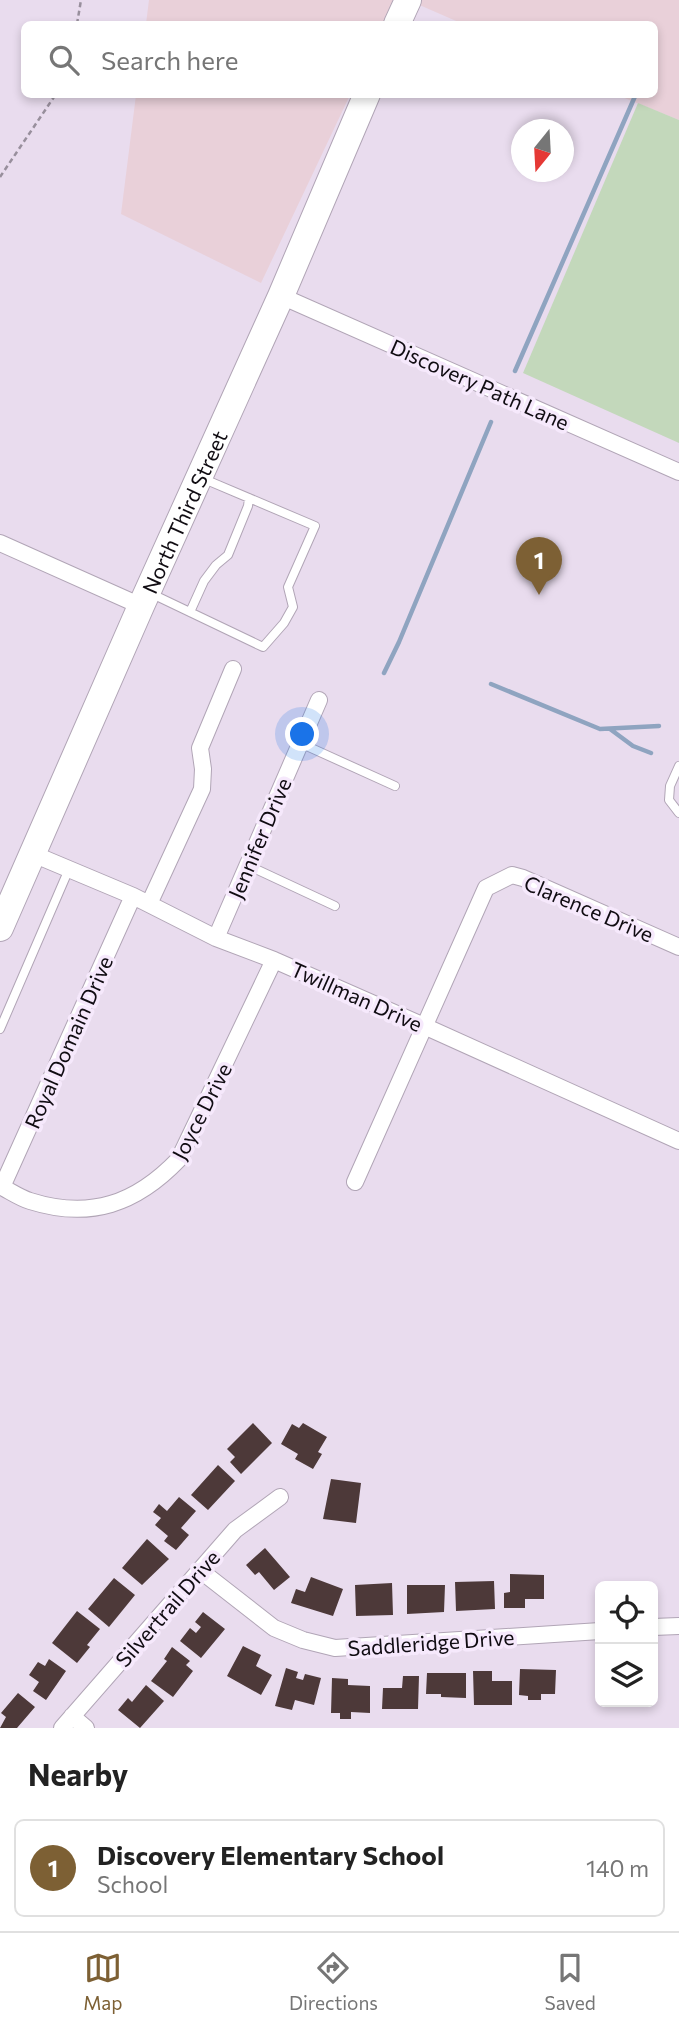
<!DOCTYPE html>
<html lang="en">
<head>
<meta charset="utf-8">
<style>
  :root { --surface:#fff; --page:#f2f2f2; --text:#222; --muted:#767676; --line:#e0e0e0; --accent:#7d6034 }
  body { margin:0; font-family:Commissioner,sans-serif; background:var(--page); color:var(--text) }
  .controls { position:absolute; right:21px; bottom:21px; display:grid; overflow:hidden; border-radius:10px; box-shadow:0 4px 10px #0003 }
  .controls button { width:63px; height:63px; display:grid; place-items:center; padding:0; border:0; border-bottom:2px solid var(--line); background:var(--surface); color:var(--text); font:35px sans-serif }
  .compass { position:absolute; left:511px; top:119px; width:63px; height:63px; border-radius:50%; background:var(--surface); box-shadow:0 4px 10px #0003; rotate:198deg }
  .you { position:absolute; left:303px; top:735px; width:24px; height:24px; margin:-18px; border:5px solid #fff; border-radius:50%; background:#1a73e8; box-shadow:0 0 0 10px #1a73e833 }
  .badge { display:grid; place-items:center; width:46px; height:46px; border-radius:50%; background:var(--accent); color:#fff; font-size:23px; font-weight:700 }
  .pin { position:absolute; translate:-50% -58px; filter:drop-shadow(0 2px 4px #0008) }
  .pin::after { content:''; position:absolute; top:37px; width:24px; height:21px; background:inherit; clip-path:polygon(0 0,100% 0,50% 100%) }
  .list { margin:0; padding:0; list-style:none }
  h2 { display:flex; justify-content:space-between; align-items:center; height:91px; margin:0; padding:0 28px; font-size:30px }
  h2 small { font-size:23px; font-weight:400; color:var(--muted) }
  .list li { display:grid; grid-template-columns:46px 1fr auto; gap:21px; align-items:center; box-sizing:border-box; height:98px; margin:0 14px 14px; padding:0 14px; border:2px solid var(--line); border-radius:10px }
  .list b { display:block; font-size:26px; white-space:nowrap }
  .list p { margin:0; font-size:23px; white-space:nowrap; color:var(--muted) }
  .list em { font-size:23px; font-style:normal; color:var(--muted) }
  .icon { flex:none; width:38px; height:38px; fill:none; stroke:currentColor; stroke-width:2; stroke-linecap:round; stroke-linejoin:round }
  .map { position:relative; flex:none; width:679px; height:1728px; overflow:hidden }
  .search { position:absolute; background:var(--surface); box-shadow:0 4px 10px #0003; left:21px; right:21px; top:21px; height:77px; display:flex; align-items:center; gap:18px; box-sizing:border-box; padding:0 24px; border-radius:10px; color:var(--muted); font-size:26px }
  .sheet { height:203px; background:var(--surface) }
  nav { display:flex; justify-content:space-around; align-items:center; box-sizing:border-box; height:98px; border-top:2px solid var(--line); background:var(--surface); font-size:19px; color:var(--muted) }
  nav a { display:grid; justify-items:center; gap:4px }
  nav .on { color:var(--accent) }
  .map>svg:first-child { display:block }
</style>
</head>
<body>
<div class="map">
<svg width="679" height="1728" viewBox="0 0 679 1728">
  <rect width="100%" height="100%" fill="#e9dcee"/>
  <!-- industrial -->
  <path fill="#e9d0d9" d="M 149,0 L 395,0 L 383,24 L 146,24 Z
    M 408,0 L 679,0 L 679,120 L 617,95 L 654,94 L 654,24 L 463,24 Z
    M 136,95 L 350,95 L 261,283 L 121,214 Z"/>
  <!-- green -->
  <path fill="#c3d8bb" d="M 638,103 L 679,120 L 679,443 L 523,373 Z"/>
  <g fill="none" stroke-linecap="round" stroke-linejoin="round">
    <!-- stream -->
    <path stroke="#8fa4c0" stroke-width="4.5" d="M 515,371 L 636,94
      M 384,673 L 399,642 L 491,422
      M 491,684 L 600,729 L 659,726
      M 610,729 L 633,746 L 651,753"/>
  </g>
  <!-- building -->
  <path fill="#4d3939" d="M 253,1423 L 272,1443 L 241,1474 L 230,1462 L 235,1457 L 227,1449 Z
    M 303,1423 L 327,1437 L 318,1452 L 322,1454 L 313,1469 L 295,1459 L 298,1454 L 281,1444 L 292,1424 L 299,1428 Z
    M 218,1465 L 235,1481 L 208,1510 L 191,1495 Z
    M 331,1479 L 361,1483 L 356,1523 L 323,1519 Z
    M 179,1497 L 196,1511 L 181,1528 L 189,1535 L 176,1550 L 164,1541 L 168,1536 L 155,1525 L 161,1518 L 153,1512 L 159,1504 L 167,1511 Z
    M 147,1539 L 169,1559 L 142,1585 L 122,1568 Z
    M 265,1548 L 290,1577 L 274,1590 L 259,1572 L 255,1575 L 246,1565 Z
    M 510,1574 L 544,1575 L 544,1599 L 525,1599 L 525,1608 L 504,1608 L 504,1593 L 510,1592 Z
    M 311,1577 L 343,1589 L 333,1616 L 291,1603 L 296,1589 L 305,1592 Z
    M 114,1578 L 135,1595 L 109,1627 L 88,1609 Z
    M 494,1581 L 495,1609 L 456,1611 L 455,1582 Z
    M 392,1583 L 393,1615 L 356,1616 L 355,1585 Z
    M 407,1585 L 445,1585 L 444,1612 L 407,1614 Z
    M 77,1611 L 100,1629 L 87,1645 L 90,1647 L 77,1663 L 52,1643 Z
    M 203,1612 L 225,1629 L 201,1658 L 180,1641 L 190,1628 L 196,1633 L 201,1627 L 195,1622 Z
    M 243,1646 L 261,1655 L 256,1666 L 272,1675 L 261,1695 L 227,1676 Z
    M 172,1647 L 190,1661 L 186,1665 L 193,1671 L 173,1697 L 151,1681 L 167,1661 L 164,1659 Z
    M 49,1659 L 66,1671 L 46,1700 L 33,1691 L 39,1682 L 29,1675 L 38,1662 L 45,1666 Z
    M 286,1668 L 298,1672 L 296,1678 L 303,1680 L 305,1674 L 321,1678 L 314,1705 L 295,1700 L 292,1710 L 275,1706 Z
    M 520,1669 L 556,1670 L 555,1694 L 541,1694 L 541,1700 L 528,1700 L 528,1696 L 519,1695 Z
    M 473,1671 L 492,1671 L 492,1681 L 512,1681 L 512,1705 L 474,1705 Z
    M 427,1673 L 466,1673 L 466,1698 L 441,1697 L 441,1694 L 426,1694 Z
    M 403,1676 L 419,1676 L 418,1709 L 382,1709 L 383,1688 L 402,1688 Z
    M 332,1678 L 348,1679 L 348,1685 L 370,1686 L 370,1713 L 351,1712 L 351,1719 L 340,1719 L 340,1713 L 331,1713 Z
    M 146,1685 L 164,1701 L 140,1728 L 118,1710 L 128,1698 L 132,1702 Z
    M 18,1693 L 35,1707 L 17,1728 L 0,1728 L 6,1717 L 1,1713 Z"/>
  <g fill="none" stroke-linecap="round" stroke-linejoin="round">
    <defs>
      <path id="service" d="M 150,593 L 263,647 L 284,623 L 293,607 L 288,587 L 315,526 L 204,479
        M 190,612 L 204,581 L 216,565 L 228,555 L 248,506 L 249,498
        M 300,743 L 395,786
        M 679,766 L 670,786 L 669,800 L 679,813
        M 247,865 L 335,906
        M 0,1029 L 69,869"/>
      <path id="minor" d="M 281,296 L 679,472
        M 0,543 L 141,606
        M 33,854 L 133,896 L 216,938 L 274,960 L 424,1026 L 679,1141
        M 149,904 L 202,789 L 203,769 L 200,748 L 233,669
        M 216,938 L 319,700
        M 355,1182 L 486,888 L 512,875 L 523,878 L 679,947
        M 0,1186 C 10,1191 20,1198 30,1201 C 90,1220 136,1204 179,1159 L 274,960
        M 2,1187 L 133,896
        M 201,1571 L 274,1628 L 303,1640 L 335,1648 L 600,1631
        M 653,1627 L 679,1626
        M 72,1716 L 86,1728
        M 62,1728 L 235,1530 L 280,1497"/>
      <g id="primary">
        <path d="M 397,24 L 408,0"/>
        <path id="s1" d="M 0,928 L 141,606 L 281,296 L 367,94"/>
      </g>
    </defs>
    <!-- service casing -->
    <use href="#service" stroke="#b1a5b6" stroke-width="10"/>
    <!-- minor casing -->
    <use href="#minor" stroke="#b1a5b6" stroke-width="18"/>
    <!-- primary casing -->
    <use href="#primary" stroke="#b1a5b6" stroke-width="28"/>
    <!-- path -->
    <path stroke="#988f9c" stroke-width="2.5" stroke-dasharray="5 3.5" stroke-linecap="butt" d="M 77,24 L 81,0
      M 0,177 L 56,94"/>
    <!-- service -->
    <use href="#service" stroke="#fff" stroke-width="8"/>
    <!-- minor -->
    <use href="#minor" stroke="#fff" stroke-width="16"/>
    <!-- primary -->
    <use href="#primary" stroke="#fff" stroke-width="26"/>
  </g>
  <g text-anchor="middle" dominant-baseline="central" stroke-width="7" stroke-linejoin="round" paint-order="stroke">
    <!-- street labels -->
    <g font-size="21" fill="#100c12" stroke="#f6e9fc">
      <text transform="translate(480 384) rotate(24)">Discovery Path Lane</text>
      <text stroke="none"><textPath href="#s1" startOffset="455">North Third Street</textPath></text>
      <text transform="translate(259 838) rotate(-67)">Jennifer Drive</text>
      <text transform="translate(589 908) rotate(23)">Clarence Drive</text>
      <text transform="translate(357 996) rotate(24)">Twillman Drive</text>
      <text transform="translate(68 1042) rotate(-66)">Royal Domain Drive</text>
      <text transform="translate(201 1111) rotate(-63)">Joyce Drive</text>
      <text transform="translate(167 1608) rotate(-49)">Silvertrail Drive</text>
      <text transform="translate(431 1642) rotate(-4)">Saddleridge Drive</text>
    </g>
  </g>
</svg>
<div class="controls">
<button><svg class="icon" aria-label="locate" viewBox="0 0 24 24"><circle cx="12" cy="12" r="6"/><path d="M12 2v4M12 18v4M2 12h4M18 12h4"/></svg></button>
<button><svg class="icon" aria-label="layers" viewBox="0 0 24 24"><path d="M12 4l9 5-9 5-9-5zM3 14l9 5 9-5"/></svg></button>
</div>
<svg class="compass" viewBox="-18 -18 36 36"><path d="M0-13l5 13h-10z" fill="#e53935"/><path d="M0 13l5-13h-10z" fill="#767676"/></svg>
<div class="you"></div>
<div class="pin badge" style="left:539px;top:595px">1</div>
<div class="search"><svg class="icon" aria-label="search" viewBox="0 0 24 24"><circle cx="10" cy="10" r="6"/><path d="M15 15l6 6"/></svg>Search here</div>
</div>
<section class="sheet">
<h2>Nearby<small></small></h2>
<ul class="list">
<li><span class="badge">1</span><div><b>Discovery Elementary School</b><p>School</p></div><em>140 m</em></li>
</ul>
</section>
<nav>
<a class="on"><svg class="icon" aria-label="map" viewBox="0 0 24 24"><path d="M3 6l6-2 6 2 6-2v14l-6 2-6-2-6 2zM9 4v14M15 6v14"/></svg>Map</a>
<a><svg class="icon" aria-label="directions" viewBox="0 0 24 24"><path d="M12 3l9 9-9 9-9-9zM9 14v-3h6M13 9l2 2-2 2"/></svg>Directions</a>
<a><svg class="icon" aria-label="saved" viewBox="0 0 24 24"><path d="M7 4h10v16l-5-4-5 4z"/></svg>Saved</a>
</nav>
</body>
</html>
